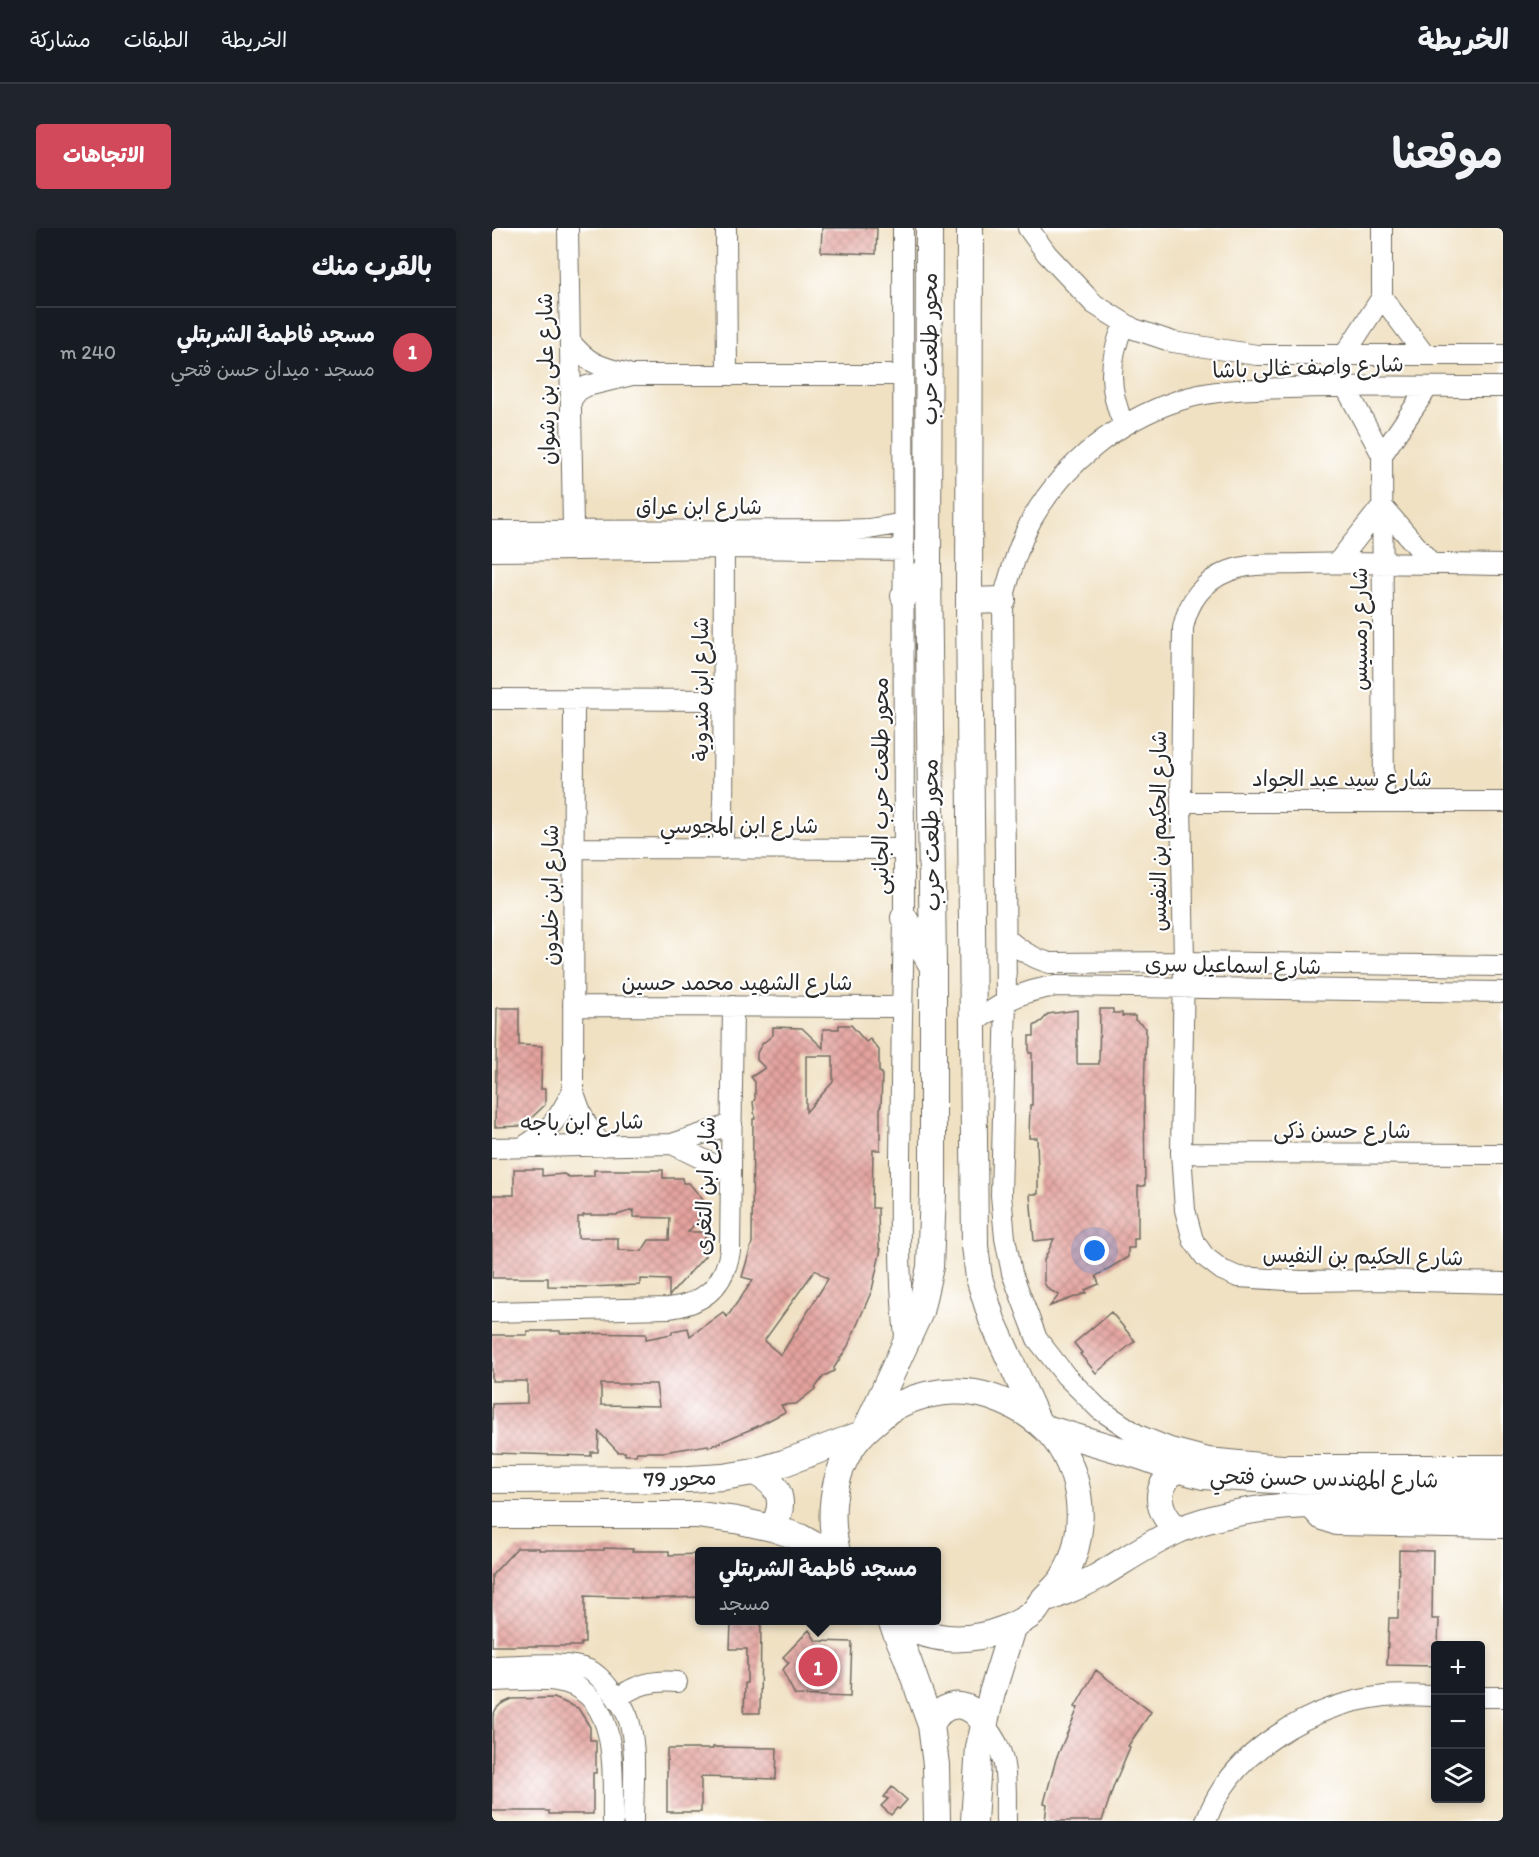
<!DOCTYPE html>
<html lang="ar">
<head>
<meta charset="utf-8">
<style>
  :root { --surface:#171b24; --page:#20242c; --text:#f1f3f6; --muted:#9ea1a6; --line:#363941; --accent:#d1495b }
  body { margin:0; font-family:Itim,"Playpen Sans Arabic",sans-serif; background:var(--page); color:var(--text); direction:rtl }
  .controls { position:absolute; right:18px; bottom:18px; display:grid; overflow:hidden; border-radius:6px; box-shadow:0 3px 9px #0003 }
  .controls button { width:54px; height:54px; display:grid; place-items:center; padding:0; border:0; border-bottom:2px solid var(--line); background:var(--surface); color:var(--text); font:30px sans-serif }
  .you { position:absolute; left:603px; top:1023px; width:21px; height:21px; margin:-15px; border:4px solid #fff; border-radius:50%; background:#1a73e8; box-shadow:0 0 0 9px #1a73e833 }
  .badge { display:grid; place-items:center; width:39px; height:39px; border-radius:50%; background:var(--accent); color:#fff; font-size:20px; font-weight:700 }
  .pin { position:absolute; translate:-50% -50%; border:3px solid #fff; box-shadow:0 2px 6px #0006 }
  .popup { position:absolute; left:203px; top:1319px; width:246px; height:78px; box-sizing:border-box; display:grid; place-content:center; border-radius:6px; background:var(--surface); filter:drop-shadow(0 2px 4px #0005); font-size:20px; white-space:nowrap; color:var(--muted) }
  .popup b { font-size:22px; color:var(--text) }
  .popup::after { content:''; position:absolute; left:50%; top:100%; margin-left:-12px; border:12px solid transparent; border-top-color:var(--surface) }
  .list { margin:0; padding:0; list-style:none }
  h2 { display:flex; justify-content:space-between; align-items:center; height:78px; margin:0; padding:0 24px; font-size:26px }
  h2 small { font-size:20px; font-weight:400; color:var(--muted) }
  .list li { display:grid; grid-template-columns:39px 1fr auto; gap:18px; align-items:center; box-sizing:border-box; height:90px; padding:0 24px; border-top:2px solid var(--line) }
  .list b { display:block; font-size:22px; white-space:nowrap }
  .list p { margin:0; font-size:20px; white-space:nowrap; color:var(--muted) }
  .list em { font-size:20px; font-style:normal; color:var(--muted) }
  .icon { flex:none; width:33px; height:33px; fill:none; stroke:currentColor; stroke-width:2; stroke-linecap:round; stroke-linejoin:round }
  .map { position:relative; flex:none; width:1011px; height:1593px; overflow:hidden; direction:ltr; border-radius:6px }
  header { display:flex; align-items:center; gap:36px; box-sizing:border-box; height:84px; padding:0 30px; background:var(--surface); border-bottom:2px solid var(--line) }
  header strong { font-size:28px }
  nav { display:flex; gap:33px; margin-inline-start:auto; font-size:21px }
  .intro { display:flex; align-items:center; justify-content:space-between; box-sizing:border-box; height:144px; padding:0 36px }
  h1 { margin:0; font-size:42px }
  .button { padding:15px 27px; border-radius:6px; background:var(--accent); color:#fff; font-size:21px; font-weight:700 }
  main { display:flex; gap:36px; padding:0 36px }
  aside { flex:1; background:var(--surface); border-radius:6px; box-shadow:0 3px 9px #0003 }
  .map>svg:first-child { display:block }
</style>
</head>
<body>
<header>
<strong>الخريطة</strong>
<nav><a>الخريطة</a><a>الطبقات</a><a>مشاركة</a></nav>
</header>
<div class="intro"><h1>موقعنا</h1><a class="button">الاتجاهات</a></div>
<main>
<div class="map">
<svg width="1011" height="1593" viewBox="0 0 1011 1593">
  <defs>
    <pattern id="building-cross-hatch" width="8" height="8" patternUnits="userSpaceOnUse" patternTransform="scale(1.5)"><rect width="8" height="8" fill="#e4a39e"/><path d="M0 0l8 8M0 8l8-8" fill="none" stroke="#b98581"/></pattern>
  </defs>
  <rect width="100%" height="100%" fill="#fff"/>
  <filter id="ink" filterUnits="userSpaceOnUse"><feTurbulence type="fractalNoise" baseFrequency=".0167" numOctaves="2"/><feDisplacementMap in="SourceGraphic" scale="12" xChannelSelector="R" yChannelSelector="G"/><feConvolveMatrix kernelMatrix="1 2 1 2 8 2 1 2 1" color-interpolation-filters="sRGB"/></filter>
  <filter id="wash" filterUnits="userSpaceOnUse"><feTurbulence type="fractalNoise" baseFrequency=".008" numOctaves="4" result="noise"/><feDisplacementMap in="SourceGraphic" scale="24" xChannelSelector="R" yChannelSelector="G"/><feGaussianBlur stdDeviation="1.35" result="paint"/><feColorMatrix in="noise" values="0 0 0 0 0 0 0 0 0 0 0 0 0 0 0 0 0 1.4 0 .05"/><feComposite in="paint" operator="in"/></filter>
  <g filter="url(#wash)">
    <rect width="100%" height="100%" fill="#f0e1c3"/>
    <g id="blocks">
      <!-- building -->
      <path fill="url(#building-cross-hatch)" fill-rule="evenodd" d="M 330,0 L 385,0 L 384,26 L 329,24 Z
        M 5,780 L 27,780 L 27,817 L 50,818 L 49,861 L 53,861 L 53,877 L 31,898 L 3,899 Z
        M 608,781 L 621,781 L 621,785 L 630,785 L 630,788 L 643,788 L 643,792 L 654,800 L 652,868 L 653,958 L 646,958 L 646,1011 L 642,1011 L 642,1020 L 636,1020 L 636,1029 L 604,1048 L 607,1056 L 593,1062 L 594,1065 L 558,1078 L 567,1067 L 556,1061 L 552,1055 L 552,1032 L 562,1011 L 542,1013 L 538,966 L 546,966 L 546,945 L 545,910 L 537,910 L 538,877 L 540,877 L 540,825 L 537,825 L 537,808 L 542,808 L 542,798 L 550,793 L 556,786 L 585,782 L 585,836 L 607,836 Z
        M 347,797 L 359,797 L 374,814 L 378,811 L 387,822 L 387,844 L 390,845 L 389,878 L 388,878 L 388,922 L 381,922 L 380,980 L 386,980 L 387,1021 L 389,1021 L 380,1062 L 356,1118 L 342,1140 L 342,1143 L 332,1148 L 323,1160 L 323,1161 L 304,1176 L 289,1177 L 293,1184 L 264,1199 L 217,1219 L 216,1217 L 171,1224 L 145,1224 L 144,1227 L 133,1227 L 133,1224 L 126,1224 L 107,1204 L 106,1224 L 99,1224 L 99,1228 L 0,1225 L 0,1176 L 35,1175 L 35,1153 L 0,1153 L 0,1107 L 35,1107 L 35,1103 L 68,1103 L 68,1105 L 154,1106 L 154,1111 L 180,1106 L 180,1103 L 196,1100 L 198,1108 L 231,1084 L 235,1089 L 261,1052 L 250,1049 L 260,1015 L 261,891 L 263,891 L 261,874 L 263,871 L 263,854 L 259,849 L 273,840 L 265,832 L 265,825 L 270,816 L 281,807 L 281,799 L 310,800 L 331,820 L 331,801 L 347,801 ZM 314,828 L 341,828 L 341,854 L 314,884 ZM 323,1042 L 336,1051 L 289,1127 L 272,1113 ZM 109,1156 L 164,1156 L 167,1178 L 109,1177 Z
        M 22,941 L 50,941 L 50,948 L 72,946 L 77,949 L 102,948 L 102,942 L 171,942 L 171,950 L 190,950 L 191,955 L 197,955 L 211,972 L 211,986 L 196,1004 L 213,1004 L 213,1028 L 177,1068 L 177,1052 L 148,1051 L 148,1057 L 96,1059 L 56,1058 L 56,1050 L 0,1050 L 0,967 L 22,967 ZM 141,982 L 141,989 L 178,990 L 177,1012 L 157,1012 L 150,1023 L 126,1022 L 126,1010 L 86,1010 L 86,989 L 91,989 L 91,987 L 125,987 Z
        M 619,1084 L 643,1113 L 604,1145 L 588,1126 L 590,1125 L 582,1115 Z
        M 25,1320 L 47,1320 L 47,1322 L 112,1322 L 112,1320 L 141,1321 L 140,1323 L 177,1323 L 177,1327 L 207,1326 L 207,1369 L 149,1371 L 149,1370 L 93,1368 L 93,1415 L 89,1415 L 89,1418 L 0,1418 L 0,1347 Z
        M 907,1322 L 941,1323 L 940,1391 L 947,1391 L 946,1418 L 944,1418 L 944,1438 L 895,1437 L 897,1390 L 906,1390 Z
        M 239,1395 L 269,1395 L 268,1485 L 252,1485 L 253,1455 L 255,1455 L 255,1421 L 238,1421 Z
        M 317,1402 L 324,1413 L 360,1414 L 358,1469 L 303,1467 L 290,1442 L 297,1435 L 291,1429 Z
        M 604,1442 L 659,1484 L 636,1518 L 638,1519 L 622,1557 L 610,1593 L 553,1593 L 555,1576 L 552,1575 L 564,1531 L 586,1480 L 583,1479 Z
        M 62,1470 L 86,1480 L 98,1499 L 98,1512 L 104,1512 L 104,1545 L 101,1545 L 101,1586 L 57,1586 L 57,1583 L 0,1583 L 1,1488 L 4,1481 L 9,1476 L 20,1471 Z
        M 221,1519 L 285,1520 L 284,1551 L 209,1549 L 209,1584 L 175,1584 L 175,1521 L 221,1521 Z
        M 400,1559 L 415,1572 L 407,1581 L 405,1580 L 399,1587 L 389,1578 L 396,1571 L 392,1569 Z"/>
    </g>
  </g>
  <g filter="url(#ink)">
    <use href="#blocks" fill-opacity="0" stroke="#706b60" stroke-width="1.5"/>
    <g fill="none" stroke-linecap="round" stroke-linejoin="round">
      <defs>
        <path id="minor" d="M 76,0 L 81,301
          M 234,0 L 235,147
          M 411,0 L 412,690 C 410,770 409,849 408,929 C 408,991 406,1054 414,1116
          M 536,0 L 555,26 L 602,76 L 642,101 L 681,114 L 765,127 L 1011,127
          M 890,69 L 932,126
          M 632,96 C 616,133 616,161 632,197
          M 78,113 C 95,135 108,139 134,145
          M 853,126 L 890,69 L 890,0
          M 853,158 L 890,227 L 892,574
          M 1011,159 C 940,159 869,157 797,160 C 760,161 721,161 685,173 C 625,193 572,236 540,291 C 526,317 518,345 511,372 L 514,772 L 509,967 L 513,1010 L 520,1045 L 545,1111 L 574,1148 L 607,1181 L 646,1207 L 678,1220 L 716,1230 L 790,1237 L 1011,1237
          M 79,172 L 86,163 L 95,158 L 140,147 L 411,147
          M 890,227 L 936,159
          M 0,303 L 349,302 L 377,301 L 412,295
          M 0,323 L 232,320 L 412,322
          M 845,335 L 890,278 L 940,336
          M 1011,337 C 944,336 877,334 810,336 C 786,337 760,334 737,343 C 711,353 696,374 691,400 L 689,574 L 692,734 L 689,925 L 693,982 L 701,1012 L 713,1029 L 730,1042 L 746,1049 L 809,1053 L 884,1052 L 1011,1055
          M 0,471 L 231,472
          M 82,471 L 81,862 C 90,887 92,898 112,918
          M 689,574 L 1011,574
          M 82,620 L 411,621
          M 231,621 L 232,307
          M 514,710 C 528,722 540,730 558,735 L 692,734 L 1011,738
          M 81,778 L 409,779
          M 481,795 C 510,775 527,763 564,758 L 1011,764
          M 180,916 L 239,945
          M 31,919 C 59,901 66,892 81,862
          M 0,920 L 180,916 L 240,896
          M 689,925 L 1011,926
          M 0,1084 L 177,1080 C 212,1076 232,1058 238,1023 L 241,778
          M 815,1277 L 828,1291 L 844,1297 L 1011,1300
          M 0,1438 C 26,1438 73,1432 97,1442 C 106,1446 114,1456 120,1464 C 126,1471 132,1479 135,1487 C 146,1512 141,1565 141,1593
          M 0,1453 C 21,1453 44,1450 65,1453 C 129,1462 120,1546 121,1593
          M 988,1469 L 1011,1469
          M 125,1471 C 143,1456 162,1452 185,1454
          M 493,1498 C 519,1526 513,1558 514,1593
          M 714,1593 C 740,1521 821,1476 893,1468 C 909,1466 927,1468 944,1468"/>
        <path id="major" d="M 478,0 L 477,373 L 483,1018 L 487,1050 L 500,1092 L 546,1194
          M 412,368 L 436,339
          M 477,373 L 511,372
          M 412,690 L 440,737
          M 553,1200 L 651,1229 L 684,1241 L 711,1248 L 783,1252 L 1011,1253
          M 374,1201 L 428,1084 L 438,1039 L 441,965 L 441,738 L 436,339 L 437,0
          M 684,1241 C 681,1245 676,1248 674,1252 C 661,1270 671,1291 687,1302
          M 262,1244 C 289,1256 295,1275 280,1300
          M 0,1252 L 197,1251 L 231,1249 L 262,1244 L 292,1235 L 370,1206
          M 0,1287 L 206,1287 L 244,1292 L 280,1300 L 308,1309 L 335,1324
          M 345,1324 C 334,1278 343,1227 381,1196 C 387,1191 393,1185 399,1181 C 428,1164 467,1158 499,1169 C 517,1175 533,1183 547,1195 C 590,1230 600,1301 572,1348 C 567,1357 558,1364 551,1372 C 548,1375 546,1379 543,1383 C 535,1391 522,1397 512,1401 C 471,1417 437,1412 399,1392
          M 558,1370 C 574,1363 590,1357 605,1349 C 632,1333 659,1314 689,1301 C 729,1285 772,1279 815,1277 L 1011,1278
          M 399,1393 L 415,1430 L 439,1497 L 444,1537 L 445,1593
          M 439,1497 C 452,1470 480,1472 493,1498
          M 482,1593 L 487,1519 L 500,1465 L 521,1397"/>
      </defs>
      <!-- minor casing -->
      <use href="#minor" stroke="#706b60" stroke-width="22"/>
      <!-- major casing -->
      <use href="#major" stroke="#706b60" stroke-width="28"/>
      <!-- minor -->
      <use href="#minor" stroke="#fff" stroke-width="20"/>
      <!-- major -->
      <use href="#major" stroke="#fff" stroke-width="26"/>
    </g>
  </g>
  <g text-anchor="middle" dominant-baseline="central" stroke-width="4.5" stroke-linejoin="round" paint-order="stroke">
    <!-- street labels -->
    <g font-size="22" fill="#2b2b2b" stroke="#fff">
      <text transform="translate(437 121) rotate(-90)">محور طلعت حرب</text>
      <text transform="translate(816 139) rotate(-2)">شارع واصف غالى باشا</text>
      <text transform="translate(54 151) rotate(-91)">شارع على بن رشوان</text>
      <text x="207" y="278">شارع ابن عراق</text>
      <text transform="translate(867 401) rotate(-90)">شارع رمسيس</text>
      <text transform="translate(208 461) rotate(-90)">شارع ابن مندوية</text>
      <text x="850" y="550">شارع سيد عبد الجواد</text>
      <text transform="translate(388 558) rotate(-90)">محور طلعت حرب الجانبى</text>
      <text x="247" y="597">شارع ابن المجوسي</text>
      <text transform="translate(666 603) rotate(-90)">شارع الحكيم بن النفيس</text>
      <text transform="translate(439 607) rotate(-91)">محور طلعت حرب</text>
      <text transform="translate(58 667) rotate(-90)">شارع ابن خلدون</text>
      <text transform="translate(741 737) rotate(1)">شارع اسماعيل سرى</text>
      <text x="245" y="754">شارع الشهيد محمد حسين</text>
      <text transform="translate(90 894) rotate(-1)">شارع ابن باجه</text>
      <text x="850" y="902">شارع حسن ذكى</text>
      <text transform="translate(213 958) rotate(-88)">شارع ابن التغرى</text>
      <text transform="translate(871 1028) rotate(1)">شارع الحكيم بن النفيس</text>
      <text transform="translate(188 1250) rotate(-2)">محور 79</text>
      <text transform="translate(832 1250) rotate(1)">شارع المهندس حسن فتحي</text>
    </g>
  </g>
</svg>
<div class="controls">
<button>+</button>
<button>−</button>
<button><svg class="icon" aria-label="layers" viewBox="0 0 24 24"><path d="M12 4l9 5-9 5-9-5zM3 14l9 5 9-5"/></svg></button>
</div>
<div class="you"></div>
<div class="pin badge" style="left:326px;top:1439px">1</div>
<div class="popup"><b>مسجد فاطمة الشربتلي</b>مسجد</div>
</div>
<aside>
<h2>بالقرب منك<small></small></h2>
<ul class="list">
<li><span class="badge">1</span><div><b>مسجد فاطمة الشربتلي</b><p>مسجد · ميدان حسن فتحي</p></div><em>240 m</em></li>
</ul>
</aside>
</main>
</body>
</html>
